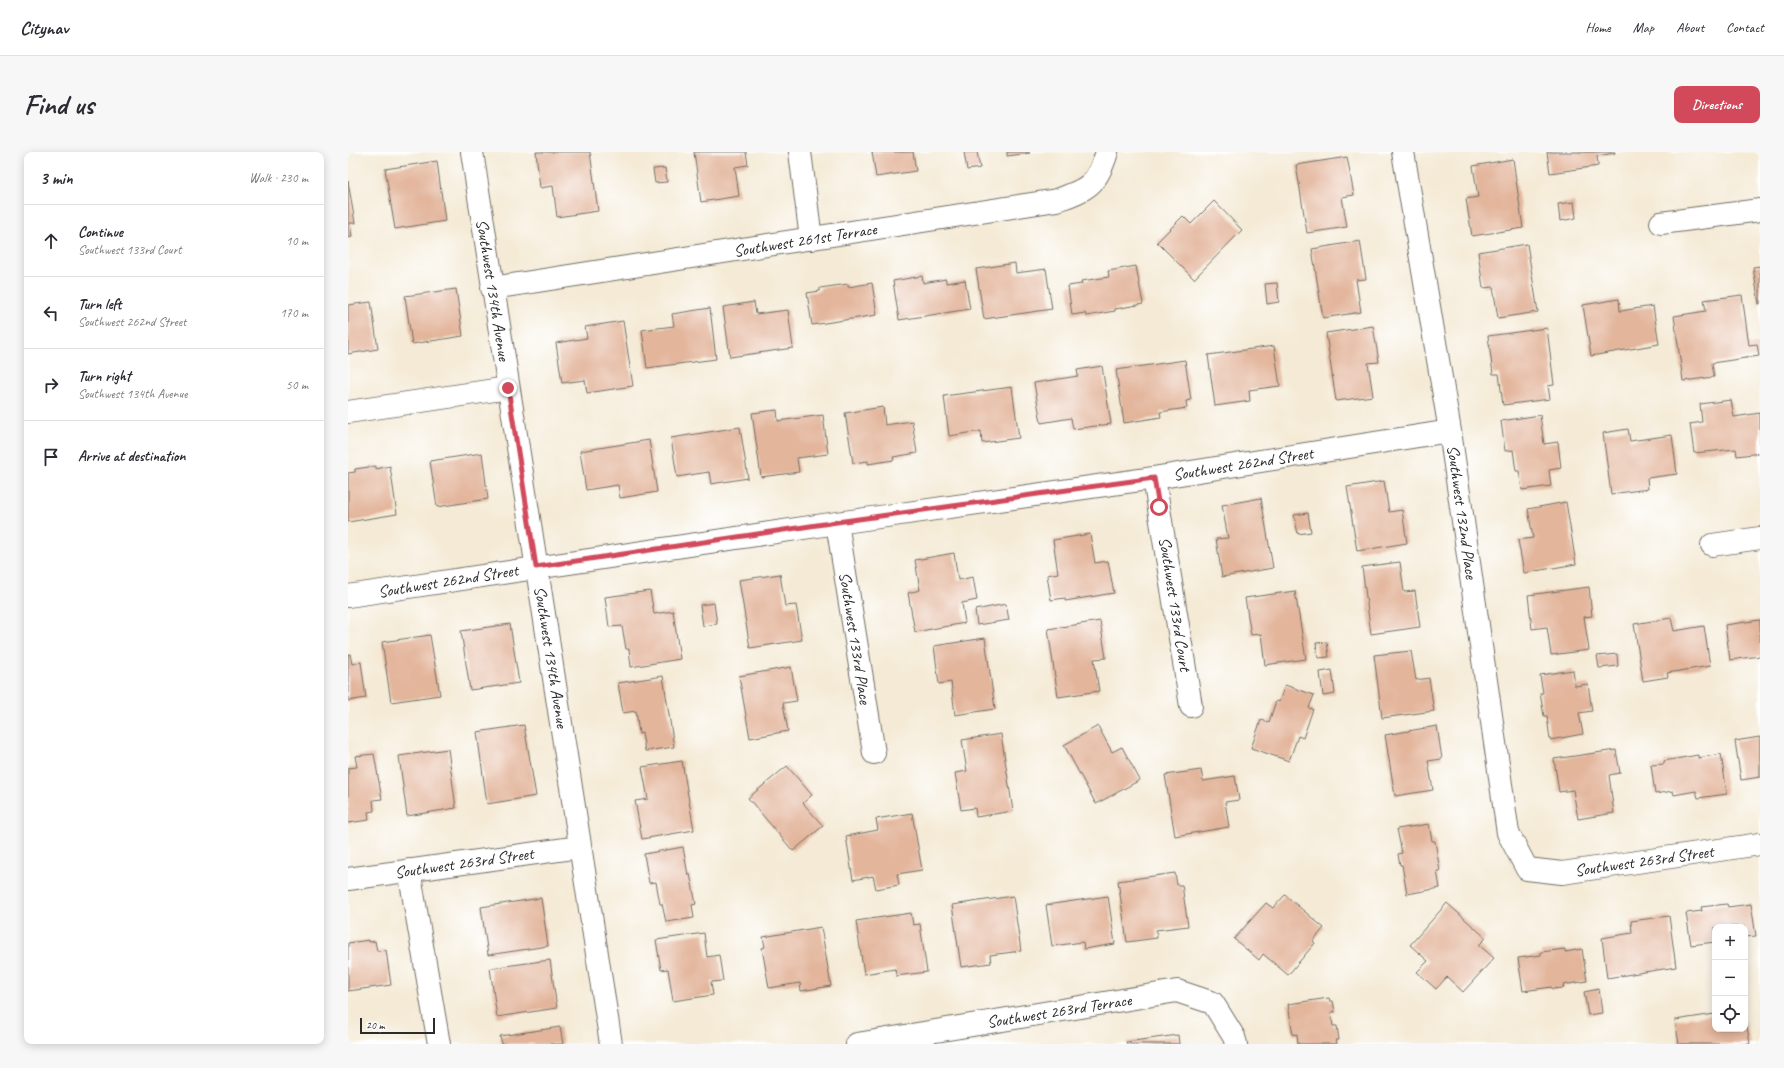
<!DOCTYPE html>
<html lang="en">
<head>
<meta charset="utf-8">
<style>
  :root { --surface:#fff; --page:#f7f7f7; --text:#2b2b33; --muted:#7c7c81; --line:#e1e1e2; --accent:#d1495b }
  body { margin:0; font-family:Caveat,sans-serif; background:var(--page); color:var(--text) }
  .controls { position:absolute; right:12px; bottom:12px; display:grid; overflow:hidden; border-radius:8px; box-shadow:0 2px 10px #0003 }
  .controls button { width:36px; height:36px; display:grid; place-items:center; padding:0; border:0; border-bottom:1px solid var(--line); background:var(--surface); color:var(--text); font:20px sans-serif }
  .scale { position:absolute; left:12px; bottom:10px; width:75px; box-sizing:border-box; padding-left:4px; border:2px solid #2b2b2b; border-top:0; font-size:11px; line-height:14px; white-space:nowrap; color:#2b2b2b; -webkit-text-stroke:3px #fff; paint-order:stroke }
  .stop { position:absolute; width:12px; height:12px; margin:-9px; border:3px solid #d1495b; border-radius:50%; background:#fff }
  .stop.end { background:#d1495b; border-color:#fff; box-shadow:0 1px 4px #0008 }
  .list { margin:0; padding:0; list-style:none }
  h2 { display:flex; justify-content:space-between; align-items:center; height:52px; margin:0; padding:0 16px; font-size:17px }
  h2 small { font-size:13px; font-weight:400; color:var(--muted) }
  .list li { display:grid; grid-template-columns:26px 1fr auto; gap:12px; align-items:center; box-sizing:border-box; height:72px; padding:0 16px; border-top:1px solid var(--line) }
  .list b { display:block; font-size:15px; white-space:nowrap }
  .list p { margin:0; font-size:13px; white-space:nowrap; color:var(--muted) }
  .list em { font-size:13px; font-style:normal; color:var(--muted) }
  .icon { flex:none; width:22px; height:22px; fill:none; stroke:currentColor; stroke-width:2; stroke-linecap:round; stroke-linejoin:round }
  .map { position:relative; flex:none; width:1412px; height:892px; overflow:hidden; border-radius:8px }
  header { display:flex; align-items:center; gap:24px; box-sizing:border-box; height:56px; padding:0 20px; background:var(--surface); border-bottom:1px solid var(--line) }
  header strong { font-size:19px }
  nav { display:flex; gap:22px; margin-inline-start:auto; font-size:14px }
  .intro { display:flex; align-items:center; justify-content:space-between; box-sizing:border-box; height:96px; padding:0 24px }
  h1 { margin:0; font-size:28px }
  .button { padding:10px 18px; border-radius:8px; background:var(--accent); color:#fff; font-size:14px; font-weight:700 }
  main { display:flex; gap:24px; padding:0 24px }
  aside { flex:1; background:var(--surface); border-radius:8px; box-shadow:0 2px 10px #0003 }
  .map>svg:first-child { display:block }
</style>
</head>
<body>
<header>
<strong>Citynav</strong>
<nav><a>Home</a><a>Map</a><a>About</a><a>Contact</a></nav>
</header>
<div class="intro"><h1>Find us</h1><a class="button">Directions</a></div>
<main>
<aside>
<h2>3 min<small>Walk · 230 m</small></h2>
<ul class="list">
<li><svg class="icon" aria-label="ahead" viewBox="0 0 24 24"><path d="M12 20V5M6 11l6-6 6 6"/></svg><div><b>Continue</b><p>Southwest 133rd Court</p></div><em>10 m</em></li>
<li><svg class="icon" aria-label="left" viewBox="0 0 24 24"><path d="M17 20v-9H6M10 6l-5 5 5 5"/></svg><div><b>Turn left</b><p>Southwest 262nd Street</p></div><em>170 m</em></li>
<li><svg class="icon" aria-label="right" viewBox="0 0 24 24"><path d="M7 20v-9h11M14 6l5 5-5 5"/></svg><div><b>Turn right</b><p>Southwest 134th Avenue</p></div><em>50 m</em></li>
<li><svg class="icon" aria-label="arrive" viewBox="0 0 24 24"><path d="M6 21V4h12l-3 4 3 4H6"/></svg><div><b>Arrive at destination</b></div></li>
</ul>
</aside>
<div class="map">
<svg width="1412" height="892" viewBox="0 0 1412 892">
  <rect width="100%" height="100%" fill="#fff"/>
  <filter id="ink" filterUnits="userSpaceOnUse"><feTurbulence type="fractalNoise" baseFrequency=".025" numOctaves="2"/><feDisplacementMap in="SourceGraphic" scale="8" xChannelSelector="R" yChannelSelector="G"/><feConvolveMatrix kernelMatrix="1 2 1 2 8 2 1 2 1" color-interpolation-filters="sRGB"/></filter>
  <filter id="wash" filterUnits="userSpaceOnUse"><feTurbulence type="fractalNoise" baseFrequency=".012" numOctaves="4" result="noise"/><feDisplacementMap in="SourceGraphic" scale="16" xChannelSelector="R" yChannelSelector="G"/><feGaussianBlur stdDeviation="0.9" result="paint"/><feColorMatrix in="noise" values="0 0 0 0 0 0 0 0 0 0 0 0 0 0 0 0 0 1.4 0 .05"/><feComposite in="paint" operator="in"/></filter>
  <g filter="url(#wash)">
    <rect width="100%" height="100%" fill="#f4ead5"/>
    <g id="blocks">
      <!-- building -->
      <path fill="#e3b59b" d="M 188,0 L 242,0 L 250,59 L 209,65 L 205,34 L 192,36 Z
        M 346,0 L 398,0 L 400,13 L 387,15 L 391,44 L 353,50 Z
        M 524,0 L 565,0 L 568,19 L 528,25 Z
        M 616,0 L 629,0 L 632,16 L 619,18 Z
        M 659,0 L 681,0 L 682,1 L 659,4 Z
        M 1199,0 L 1267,0 L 1267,1 L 1249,4 L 1250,14 L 1202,21 Z
        M 999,5 L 1006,43 L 994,45 L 999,75 L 959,81 L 948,13 Z
        M 1165,7 L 1175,76 L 1124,84 L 1118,47 L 1130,45 L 1125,14 Z
        M 89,9 L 97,69 L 47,77 L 37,17 Z
        M 317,16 L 319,30 L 307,31 L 305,17 Z
        M 0,29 L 7,71 L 2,71 L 4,85 L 0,86 Z
        M 866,49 L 894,78 L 846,127 L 809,90 L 835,64 L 843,72 Z
        M 1226,50 L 1228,66 L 1212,69 L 1210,52 Z
        M 1012,89 L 1018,127 L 1008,128 L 1013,160 L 975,166 L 964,97 Z
        M 1179,92 L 1190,160 L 1150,166 L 1145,135 L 1135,136 L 1130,100 Z
        M 667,111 L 668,121 L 698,117 L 704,157 L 636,167 L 628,117 Z
        M 788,114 L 795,152 L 767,157 L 767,159 L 738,164 L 737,161 L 724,163 L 720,134 L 734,132 L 733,129 L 761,125 L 760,119 Z
        M 1412,114 L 1412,152 L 1411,152 L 1405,115 Z
        M 574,124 L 575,131 L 598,127 L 598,131 L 617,128 L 622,157 L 551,168 L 545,129 Z
        M 524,131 L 529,163 L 464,173 L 459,141 L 472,139 L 472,136 L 500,132 L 500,135 Z
        M 929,131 L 931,150 L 919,152 L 917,132 Z
        M 108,137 L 115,184 L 64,192 L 57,144 Z
        M 1394,143 L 1401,193 L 1409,192 L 1411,204 L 1364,211 L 1366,225 L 1335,229 L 1326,164 L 1358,159 L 1356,148 Z
        M 1271,147 L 1272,159 L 1305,154 L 1311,192 L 1243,204 L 1235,153 Z
        M 23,150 L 30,197 L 0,202 L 0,153 Z
        M 406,150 L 408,162 L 440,158 L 445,196 L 382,205 L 375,155 Z
        M 362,156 L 368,207 L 299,216 L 294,178 L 326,174 L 324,162 Z
        M 275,169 L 285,234 L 239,241 L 237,228 L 214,231 L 208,191 L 239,186 L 237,175 Z
        M 1025,174 L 1031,210 L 1020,211 L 1025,244 L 988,249 L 978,181 Z
        M 1199,176 L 1206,233 L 1200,234 L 1202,247 L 1155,253 L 1151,222 L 1145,222 L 1140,184 Z
        M 926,194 L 932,234 L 901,238 L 902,249 L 867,254 L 860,203 Z
        M 837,208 L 843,248 L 838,249 L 839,256 L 812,260 L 813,265 L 776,271 L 768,218 Z
        M 754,214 L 763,272 L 725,277 L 723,266 L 693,271 L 686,231 L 730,224 L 729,218 Z
        M 664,235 L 671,286 L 634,291 L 633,279 L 601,284 L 596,244 Z
        M 1383,248 L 1386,265 L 1412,261 L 1412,301 L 1389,304 L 1388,297 L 1346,301 L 1342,272 L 1354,270 L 1352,252 Z
        M 535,255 L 537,273 L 564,269 L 569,301 L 545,305 L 546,308 L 520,312 L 520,309 L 505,311 L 497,261 Z
        M 429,258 L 430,269 L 475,263 L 480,302 L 449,306 L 451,320 L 413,325 L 404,261 Z
        M 1192,263 L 1196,292 L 1210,290 L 1213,316 L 1201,318 L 1203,334 L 1174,338 L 1171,319 L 1168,319 L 1165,298 L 1157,299 L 1153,269 Z
        M 392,275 L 400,326 L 363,332 L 361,320 L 329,325 L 323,286 Z
        M 1280,277 L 1282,289 L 1324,283 L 1329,322 L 1299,326 L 1300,337 L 1263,342 L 1255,281 Z
        M 301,288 L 309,340 L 272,346 L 270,333 L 238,338 L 232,299 Z
        M 134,301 L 140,347 L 89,355 L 82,309 Z
        M 28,314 L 28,317 L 42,314 L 49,362 L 0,370 L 0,321 L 7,320 L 7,317 Z
        M 1036,329 L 1041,360 L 1054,358 L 1059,391 L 1009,399 L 999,335 Z
        M 913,346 L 925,416 L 874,425 L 868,387 L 880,386 L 874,353 Z
        M 1218,350 L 1228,412 L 1176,421 L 1170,388 L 1185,386 L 1180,357 Z
        M 960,361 L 963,380 L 950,382 L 946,363 Z
        M 742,382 L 747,411 L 760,409 L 766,441 L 717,449 L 717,446 L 703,448 L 699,423 L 710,421 L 705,388 Z
        M 606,401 L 610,428 L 625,425 L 629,448 L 614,451 L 617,471 L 567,480 L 560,441 L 572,438 L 567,408 Z
        M 1052,410 L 1056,440 L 1067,439 L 1072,475 L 1023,482 L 1014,415 Z
        M 432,422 L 437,454 L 448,453 L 454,488 L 402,496 L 391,428 Z
        M 1241,435 L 1244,464 L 1236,465 L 1241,498 L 1203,503 L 1199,475 L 1184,477 L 1180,443 Z
        M 302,439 L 306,462 L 325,459 L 332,507 L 283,515 L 281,497 L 278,497 L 274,474 L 261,475 L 257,445 Z
        M 947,439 L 958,507 L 917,513 L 913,482 L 903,483 L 897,446 Z
        M 366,451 L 369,472 L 355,474 L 352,453 Z
        M 658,452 L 661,468 L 629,473 L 627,458 Z
        M 1323,466 L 1326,479 L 1356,474 L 1362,514 L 1319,521 L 1320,525 L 1295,529 L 1286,472 Z
        M 1412,468 L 1412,504 L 1382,508 L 1377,473 Z
        M 752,469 L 758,506 L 746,507 L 751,539 L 710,545 L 700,477 Z
        M 162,472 L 171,531 L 122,538 L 113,479 Z
        M 82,483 L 92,543 L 43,550 L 34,490 Z
        M 637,486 L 647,557 L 607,563 L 603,530 L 591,532 L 586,494 Z
        M 979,490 L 981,505 L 970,506 L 968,491 Z
        M 1063,499 L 1068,528 L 1081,526 L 1086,559 L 1034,566 L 1026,503 Z
        M 2,502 L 4,512 L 13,510 L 18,546 L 0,549 L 0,503 Z
        M 1269,502 L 1270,514 L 1251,516 L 1249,504 Z
        M 443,515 L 449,549 L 435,551 L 440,579 L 402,586 L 391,524 Z
        M 984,518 L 987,542 L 975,544 L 972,520 Z
        M 1225,518 L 1227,534 L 1240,532 L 1244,559 L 1231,561 L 1235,582 L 1202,588 L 1199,564 L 1196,564 L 1192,541 L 1195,541 L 1192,523 Z
        M 315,524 L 326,595 L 297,599 L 294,581 L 291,582 L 288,559 L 275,561 L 270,531 Z
        M 937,533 L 966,543 L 961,556 L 965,557 L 955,586 L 950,584 L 941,609 L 903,596 L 913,568 L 921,570 L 928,549 L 931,550 Z
        M 176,573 L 188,644 L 139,652 L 129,580 Z
        M 750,574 L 764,600 L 774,595 L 792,628 L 748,652 L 716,593 Z
        M 1089,574 L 1094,607 L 1080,609 L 1085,638 L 1047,644 L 1037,583 Z
        M 653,582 L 665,659 L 628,665 L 627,656 L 613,658 L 607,621 L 619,619 L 614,588 Z
        M 1412,585 L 1412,625 L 1393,628 L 1387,589 Z
        M 100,597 L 108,656 L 59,664 L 51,604 Z
        M 1268,598 L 1272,621 L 1261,623 L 1266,661 L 1230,667 L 1225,638 L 1211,640 L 1206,607 Z
        M 26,602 L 34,647 L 25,648 L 26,659 L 20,660 L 21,668 L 0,671 L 0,616 L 9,615 L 7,604 Z
        M 1373,602 L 1379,642 L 1350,646 L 1348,639 L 1326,643 L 1325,639 L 1307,642 L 1303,613 L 1316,612 L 1316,609 L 1350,603 L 1350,606 Z
        M 334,609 L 346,678 L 294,687 L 287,649 L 300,647 L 294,615 Z
        M 439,614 L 464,643 L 455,651 L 475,674 L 445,699 L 400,646 Z
        M 853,618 L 855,629 L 887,624 L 891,648 L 877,650 L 881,675 L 827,684 L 817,623 Z
        M 564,661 L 574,718 L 549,722 L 551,733 L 528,737 L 525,724 L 505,728 L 498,684 L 530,678 L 528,667 Z
        M 1081,672 L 1084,689 L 1087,689 L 1092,719 L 1089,719 L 1092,736 L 1059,742 L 1054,713 L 1052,713 L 1051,708 L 1050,702 L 1054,701 L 1049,677 Z
        M 335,695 L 340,723 L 342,722 L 348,752 L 344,753 L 346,766 L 318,770 L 314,752 L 312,752 L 308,730 L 301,731 L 296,702 Z
        M 827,721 L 829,733 L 834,733 L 840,774 L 808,778 L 809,786 L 779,790 L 770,729 Z
        M 937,743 L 976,776 L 965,789 L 967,791 L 940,823 L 915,802 L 911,808 L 886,787 L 918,751 L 925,756 Z
        M 665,744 L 673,799 L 642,803 L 643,811 L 613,815 L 604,753 Z
        M 760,744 L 767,792 L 736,797 L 735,790 L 704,794 L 698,753 Z
        M 193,746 L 200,794 L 140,803 L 133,755 Z
        M 1099,751 L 1138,786 L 1131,793 L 1146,806 L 1115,840 L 1099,825 L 1088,837 L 1069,820 L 1080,809 L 1062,793 Z
        M 1379,752 L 1380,755 L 1403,752 L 1408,784 L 1397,785 L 1397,775 L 1367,775 L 1367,790 L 1343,793 L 1338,761 L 1354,759 L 1353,755 Z
        M 563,761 L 565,773 L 572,772 L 579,820 L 548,824 L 547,817 L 516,822 L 508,769 Z
        M 1321,764 L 1328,815 L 1259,826 L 1254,786 L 1284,781 L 1283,769 Z
        M 473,775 L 483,834 L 453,839 L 452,831 L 421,836 L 414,796 L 417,795 L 415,785 Z
        M 356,781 L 359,805 L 371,803 L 375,829 L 363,830 L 365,843 L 325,849 L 320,817 L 313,818 L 308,788 Z
        M 21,788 L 21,790 L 27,789 L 29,799 L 38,798 L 43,833 L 0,839 L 0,791 Z
        M 1217,797 L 1217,800 L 1234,797 L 1239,829 L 1215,833 L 1216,836 L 1204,837 L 1204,835 L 1175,839 L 1170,806 L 1193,803 L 1193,800 Z
        M 202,808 L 209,856 L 149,865 L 142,816 Z
        M 1251,837 L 1254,861 L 1240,863 L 1236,840 Z
        M 981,846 L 982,849 L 985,849 L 987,860 L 983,860 L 985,874 L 989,874 L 991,888 L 988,888 L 989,892 L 950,892 L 949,882 L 945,883 L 940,852 Z
        M 1367,862 L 1367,877 L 1397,877 L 1398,868 L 1402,892 L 1331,892 L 1327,868 Z
        M 212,875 L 215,892 L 154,892 L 152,884 Z
        M 830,883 L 831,892 L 779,892 L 778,890 Z"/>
    </g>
  </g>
  <g filter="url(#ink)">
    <use href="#blocks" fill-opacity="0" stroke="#716e66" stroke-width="1"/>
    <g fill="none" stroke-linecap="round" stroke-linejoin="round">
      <defs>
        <path id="minor" d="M 452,0 L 463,87
          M 1055,0 L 1102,279 L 1160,681 L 1179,717 L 1214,721 L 1412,692
          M 1313,71 L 1412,58
          M 144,136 L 709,48 C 740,37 749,33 759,0
          M 0,260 L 160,236
          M 806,326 L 843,554
          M 489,371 L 526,601
          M 1364,393 L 1412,386
          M 0,444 L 489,371 L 806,326 L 1102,279
          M 61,718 L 91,892
          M 0,727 L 232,695
          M 509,892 L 829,839 L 865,851 L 886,885 L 888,892"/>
        <path id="tertiary" d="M 124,0 L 263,892"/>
      </defs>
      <!-- minor casing -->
      <use href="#minor" stroke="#716e66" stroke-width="24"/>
      <!-- tertiary casing -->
      <use href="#tertiary" stroke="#716e66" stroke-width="24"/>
      <!-- minor -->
      <use href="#minor" stroke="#fff" stroke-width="22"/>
      <!-- tertiary -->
      <use href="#tertiary" stroke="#fff" stroke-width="22"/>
    </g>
  </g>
  <g fill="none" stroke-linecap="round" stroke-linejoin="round" filter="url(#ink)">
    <!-- route -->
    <path stroke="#d1495b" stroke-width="5" d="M 160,236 L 188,415 L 489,370 L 806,326 L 811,355"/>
  </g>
  <g text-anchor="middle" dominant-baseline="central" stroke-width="3" stroke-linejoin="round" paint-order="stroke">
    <!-- street labels -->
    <g font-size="17" fill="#2b2b2b" stroke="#fff">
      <text transform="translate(457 88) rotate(-9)">Southwest 261st Terrace</text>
      <text transform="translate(145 138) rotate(81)">Southwest 134th Avenue</text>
      <text transform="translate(895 312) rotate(-9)">Southwest 262nd Street</text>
      <text transform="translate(1114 360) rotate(82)">Southwest 132nd Place</text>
      <text transform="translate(100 429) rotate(-9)">Southwest 262nd Street</text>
      <text transform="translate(827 452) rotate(81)">Southwest 133rd Court</text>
      <text transform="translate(507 486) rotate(81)">Southwest 133rd Place</text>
      <text transform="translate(203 505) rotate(81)">Southwest 134th Avenue</text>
      <text transform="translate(1296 709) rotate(-8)">Southwest 263rd Street</text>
      <text transform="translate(116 711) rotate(-8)">Southwest 263rd Street</text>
      <text transform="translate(711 859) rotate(-9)">Southwest 263rd Terrace</text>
    </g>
  </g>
</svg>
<div class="controls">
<button>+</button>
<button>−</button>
<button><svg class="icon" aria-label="locate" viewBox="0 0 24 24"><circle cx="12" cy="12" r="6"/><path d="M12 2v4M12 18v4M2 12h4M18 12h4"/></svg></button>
</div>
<div class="scale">20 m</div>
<div class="stop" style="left:811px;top:355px"></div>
<div class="stop end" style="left:160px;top:236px"></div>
</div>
</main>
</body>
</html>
